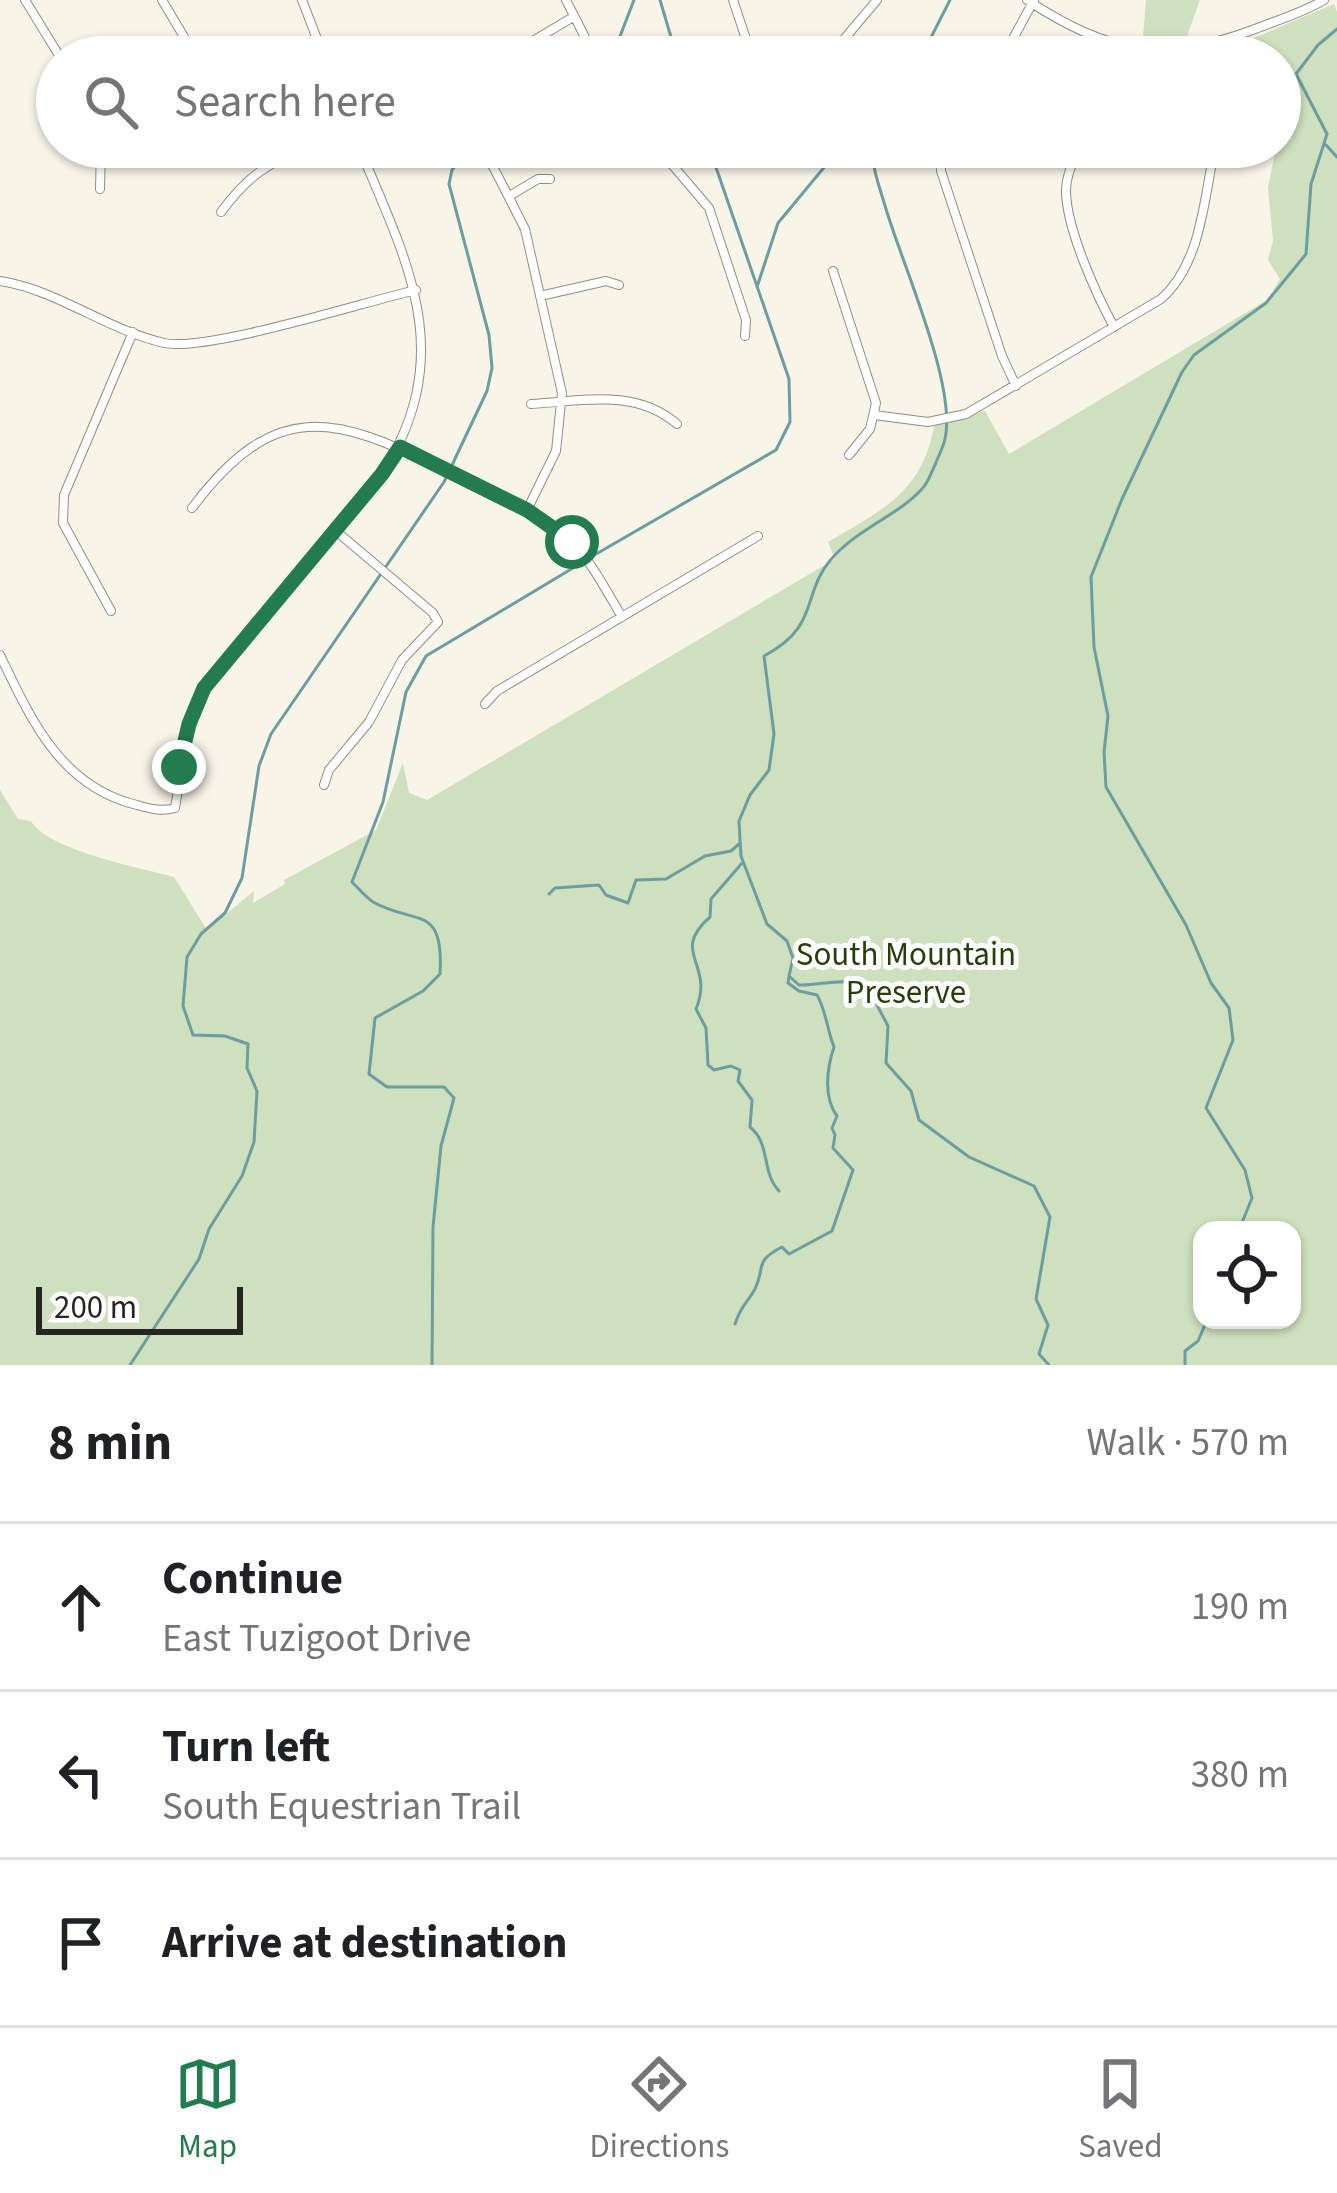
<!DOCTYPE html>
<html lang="en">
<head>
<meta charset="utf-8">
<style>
  :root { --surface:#fff; --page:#f2f2f2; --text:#202124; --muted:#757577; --line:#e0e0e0; --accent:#237c50 }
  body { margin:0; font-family:"Source Sans 3",sans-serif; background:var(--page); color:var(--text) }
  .controls { position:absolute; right:36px; bottom:36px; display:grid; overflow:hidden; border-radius:24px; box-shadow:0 3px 9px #0004 }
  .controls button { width:108px; height:108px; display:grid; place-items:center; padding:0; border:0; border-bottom:3px solid var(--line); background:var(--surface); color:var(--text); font:60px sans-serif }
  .scale { position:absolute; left:36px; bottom:30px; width:207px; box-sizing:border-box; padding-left:12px; border:6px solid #272521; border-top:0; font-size:33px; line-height:42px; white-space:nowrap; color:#272521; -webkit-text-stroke:9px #fff; paint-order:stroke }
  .stop { position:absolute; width:36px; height:36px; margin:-27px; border:9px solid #237c50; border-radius:50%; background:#fff }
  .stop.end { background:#237c50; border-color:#fff; box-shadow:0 3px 12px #0008 }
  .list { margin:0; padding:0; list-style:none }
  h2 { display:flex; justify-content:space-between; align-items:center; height:156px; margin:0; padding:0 48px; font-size:51px }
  h2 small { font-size:39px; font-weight:400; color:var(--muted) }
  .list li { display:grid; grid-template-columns:78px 1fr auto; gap:36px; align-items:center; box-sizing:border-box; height:168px; padding:0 48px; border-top:3px solid var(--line) }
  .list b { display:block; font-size:45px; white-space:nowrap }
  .list p { margin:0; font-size:39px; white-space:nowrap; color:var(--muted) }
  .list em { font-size:39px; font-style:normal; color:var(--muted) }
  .icon { flex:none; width:66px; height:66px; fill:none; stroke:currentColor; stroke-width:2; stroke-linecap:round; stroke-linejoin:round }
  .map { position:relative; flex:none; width:1337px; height:1365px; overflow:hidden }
  .search { position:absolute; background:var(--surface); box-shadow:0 3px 9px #0004; left:36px; right:36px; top:36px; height:132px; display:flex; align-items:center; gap:30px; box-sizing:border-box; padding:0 42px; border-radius:66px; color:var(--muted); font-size:45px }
  .sheet { height:660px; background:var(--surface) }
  nav { display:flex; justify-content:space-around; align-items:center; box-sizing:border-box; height:168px; border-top:3px solid var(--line); background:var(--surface); font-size:33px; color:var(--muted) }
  nav a { display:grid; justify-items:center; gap:6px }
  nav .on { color:var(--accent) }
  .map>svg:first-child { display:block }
</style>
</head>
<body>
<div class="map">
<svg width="1337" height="1365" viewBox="0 0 1337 1365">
  <rect width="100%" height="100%" fill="#f8f4e8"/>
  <!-- green -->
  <path fill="#cee0bd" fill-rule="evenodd" d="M 1146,0 L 1200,0 L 1187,36 L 1143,37 Z
    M 1334,4 L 1337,12 L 1337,1365 L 0,1365 L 0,790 L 18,819 L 31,821 C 47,850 141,868 174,877 L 207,930 L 254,891 L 253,903 L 285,884 L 284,880 L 376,830 L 403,763 L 409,793 L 427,800 L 835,559 L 828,542 C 882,510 922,493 934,426 L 985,411 L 1009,454 L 1267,300 L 1280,279 L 1268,260 L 1273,241 L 1268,188 L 1276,147 L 1280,147 L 1280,57 L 1254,57 L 1249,40 ZM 1292,1230 L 1292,1320 L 1202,1320 L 1202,1230 Z"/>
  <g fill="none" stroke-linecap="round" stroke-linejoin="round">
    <!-- stream -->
    <path stroke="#6c9da0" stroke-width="3" d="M 660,0 L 677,57
      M 612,57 L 634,0
      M 921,57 L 950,0
      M 1326,145 L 1337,157
      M 872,147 C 872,169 880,188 886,209 C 903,266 957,386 945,439 C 943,448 938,457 935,465 C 931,473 928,483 922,489 C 899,514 865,526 841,549 C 796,590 826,623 764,656 L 774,734 L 769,770 L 750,795 L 739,821 L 741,856 L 767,924 L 787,941 L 793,958 L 789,976 L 799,985 C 823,986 848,974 869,990 L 888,1026 L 886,1063 L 911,1091 L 919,1120 L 969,1157 L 1034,1186 L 1050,1217 L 1036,1299 L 1048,1325 L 1039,1354 L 1049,1365
      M 757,287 L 778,223 L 841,147
      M 591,557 L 776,450 L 790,422 L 789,379 L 709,147
      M 743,862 L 711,899 L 710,917 C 669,953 715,963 696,1009 L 706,1028 L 708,1065 L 714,1070 L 731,1066 L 740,1070 L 738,1081 L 752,1100 L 750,1127 C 771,1144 761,1172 779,1191
      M 549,894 L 555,888 L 599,885 L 606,895 L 628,903 L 636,880 L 666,879 L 705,856 L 731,851 L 739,844
      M 1239,1230 L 1252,1198 L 1245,1170 L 1206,1108 L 1233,1040 L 1229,1008 L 1211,983 L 1186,925 L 1106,787 L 1104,752 L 1108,716 L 1094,647 L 1091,577 L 1122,499 L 1182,372 L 1194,355 L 1266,303 L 1306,254 L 1311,184 L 1327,134 L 1296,74 L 1318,45 L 1337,29
      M 735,1324 C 742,1303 747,1304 755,1289 C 766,1267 753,1262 782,1247 L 789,1254 L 832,1231 L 853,1170 L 833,1148 L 835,1135 L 832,1128 L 837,1116 C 823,1097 827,1068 834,1047 C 827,1030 826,1010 817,995 L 799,991 L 788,983 L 789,977
      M 130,1365 L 199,1259 L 209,1229 L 242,1176 L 254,1142 L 257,1091 L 247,1068 L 248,1044 L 225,1036 L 193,1035 L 183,1006 L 187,957 L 201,934 L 225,913 L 242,878 L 259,766 L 271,734 L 444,482 L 487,391 L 492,368 L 489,335 L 449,184 L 452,170 L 471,147
      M 432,1365 L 433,1227 L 441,1146 L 454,1098 L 444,1087 L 387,1087 L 369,1074 L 375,1018 L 423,991 L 440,974 C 444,903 416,926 373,902 C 366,897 358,888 352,882 L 383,802 L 406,692 L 426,656 L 583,562
      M 1185,1365 L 1185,1351 L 1198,1341 L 1207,1320"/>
    <defs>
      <path id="street" d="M 25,0 L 60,57
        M 162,0 L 196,57
        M 302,0 L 324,57
        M 566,0 L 595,57
        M 733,0 L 752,57
        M 1027,0 C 1108,53 1163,64 1255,29 C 1278,20 1302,13 1324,0
        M 506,57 L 573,17
        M 829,57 L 877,0
        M 1003,57 L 1034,0
        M 483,147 L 525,229 L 562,393 L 556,451 L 527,510
        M 657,147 L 709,208 L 746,320 L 745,336
        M 940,147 L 941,171 L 1002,356 L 1016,386
        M 1081,147 C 1073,160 1066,177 1066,192 C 1067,230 1096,294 1114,327
        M 100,189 L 101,147
        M 511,195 L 538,179 L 550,179
        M 221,212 C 247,177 266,164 307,147
        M 833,271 L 876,403 L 870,429 L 849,455
        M 0,281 C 58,290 107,330 164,343 C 207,352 364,302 416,290
        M 540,296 L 606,281 L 619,285
        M 531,404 C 582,401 635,388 677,424
        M 874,415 L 928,422 L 966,414 L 1161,299 C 1202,263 1204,197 1215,147
        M 192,508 C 274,399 333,414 444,470 C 486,491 538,507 572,541 C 592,563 607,592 622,617
        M 111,611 L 63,523 L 64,495 L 133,332
        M 0,655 C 31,720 61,787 137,805 C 151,809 162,812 175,808 L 189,724 L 204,688 L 382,474 C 458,354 408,264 359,147
        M 485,704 L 497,691 L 758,536
        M 324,785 L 329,770 L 369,722 L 402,660 L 438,622 L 433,613 L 336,531"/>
    </defs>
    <!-- street casing -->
    <use href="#street" stroke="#918d83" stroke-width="10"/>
    <!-- street -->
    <use href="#street" stroke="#fff" stroke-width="8"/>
  </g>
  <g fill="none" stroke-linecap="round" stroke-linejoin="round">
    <!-- route -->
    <path stroke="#237c50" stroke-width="15" d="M 179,767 L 189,724 L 204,688 L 382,474 L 400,447 L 527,510 L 572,542"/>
  </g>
  <g text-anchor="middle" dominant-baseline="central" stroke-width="10" stroke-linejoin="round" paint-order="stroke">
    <!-- park labels -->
    <g font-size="33" fill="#283e0a" stroke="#fff">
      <text x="906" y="954">South Mountain<tspan x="906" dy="38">Preserve</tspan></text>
    </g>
  </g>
</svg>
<div class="controls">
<button><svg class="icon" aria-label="locate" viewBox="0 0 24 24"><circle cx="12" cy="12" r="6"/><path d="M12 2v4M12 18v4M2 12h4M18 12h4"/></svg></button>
</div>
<div class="scale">200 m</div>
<div class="stop" style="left:572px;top:542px"></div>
<div class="stop end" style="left:179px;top:767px"></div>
<div class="search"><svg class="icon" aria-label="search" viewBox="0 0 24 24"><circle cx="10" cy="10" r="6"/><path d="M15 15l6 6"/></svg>Search here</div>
</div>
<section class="sheet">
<h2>8 min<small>Walk · 570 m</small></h2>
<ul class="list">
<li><svg class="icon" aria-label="ahead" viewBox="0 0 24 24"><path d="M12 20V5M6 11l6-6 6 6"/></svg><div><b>Continue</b><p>East Tuzigoot Drive</p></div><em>190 m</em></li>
<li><svg class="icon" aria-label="left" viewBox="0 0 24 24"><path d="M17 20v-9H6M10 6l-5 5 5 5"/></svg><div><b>Turn left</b><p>South Equestrian Trail</p></div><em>380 m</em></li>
<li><svg class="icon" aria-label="arrive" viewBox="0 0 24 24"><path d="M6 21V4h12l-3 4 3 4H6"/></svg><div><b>Arrive at destination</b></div></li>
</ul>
</section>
<nav>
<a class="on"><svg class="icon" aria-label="map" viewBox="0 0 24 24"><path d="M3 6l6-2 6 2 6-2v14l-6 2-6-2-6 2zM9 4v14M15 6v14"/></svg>Map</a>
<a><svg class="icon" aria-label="directions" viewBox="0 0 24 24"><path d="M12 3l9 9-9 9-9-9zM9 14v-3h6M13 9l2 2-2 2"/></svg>Directions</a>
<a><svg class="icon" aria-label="saved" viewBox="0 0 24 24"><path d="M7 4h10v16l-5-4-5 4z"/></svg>Saved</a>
</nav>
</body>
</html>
